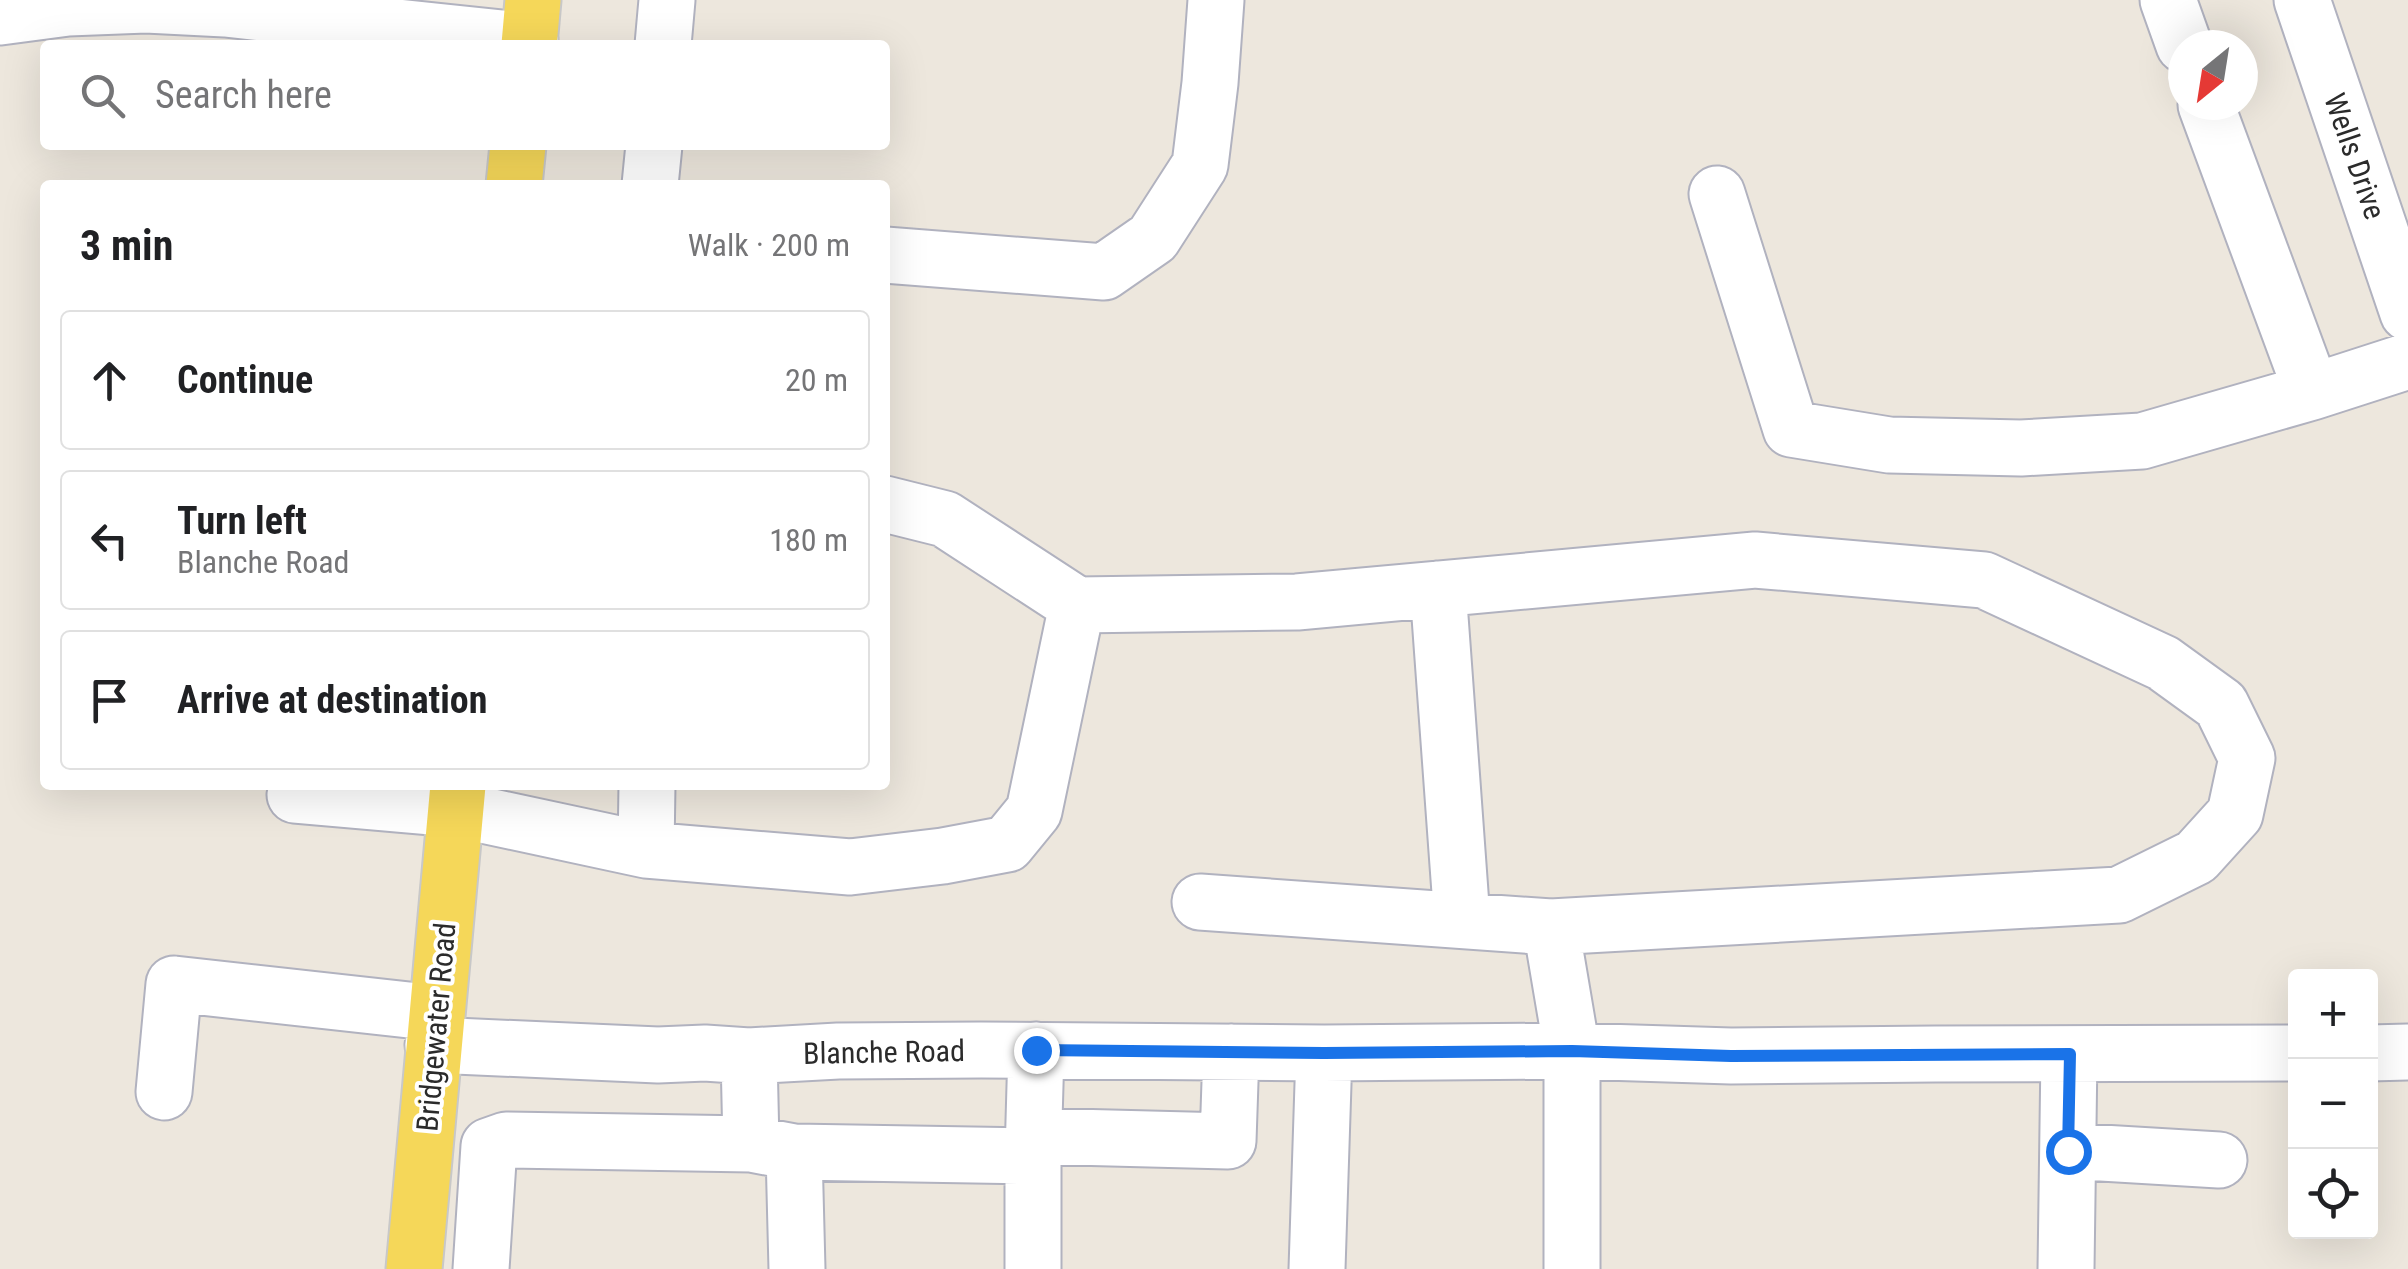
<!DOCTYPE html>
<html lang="en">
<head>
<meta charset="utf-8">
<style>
  :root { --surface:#fff; --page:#f2f2f2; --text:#202124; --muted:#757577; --line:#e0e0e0 }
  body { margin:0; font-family:"Roboto Condensed",sans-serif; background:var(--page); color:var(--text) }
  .controls { position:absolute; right:30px; bottom:30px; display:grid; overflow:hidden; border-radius:10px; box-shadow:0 10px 40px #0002 }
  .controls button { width:90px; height:90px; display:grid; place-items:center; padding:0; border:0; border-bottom:2px solid var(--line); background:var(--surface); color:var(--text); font:50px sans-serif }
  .compass { position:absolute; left:2168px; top:30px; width:90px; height:90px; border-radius:50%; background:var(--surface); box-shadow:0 10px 40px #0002; rotate:210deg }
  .stop { position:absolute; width:30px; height:30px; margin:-22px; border:8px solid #1a73e8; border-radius:50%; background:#fff }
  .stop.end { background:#1a73e8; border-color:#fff; box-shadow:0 2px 10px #0008 }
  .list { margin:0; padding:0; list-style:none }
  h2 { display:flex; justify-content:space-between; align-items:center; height:130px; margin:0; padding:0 40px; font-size:42px }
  h2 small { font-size:32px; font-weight:400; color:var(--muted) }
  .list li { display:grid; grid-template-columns:65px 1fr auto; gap:30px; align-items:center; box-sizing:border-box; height:140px; margin:0 20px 20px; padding:0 20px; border:2px solid var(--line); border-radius:10px }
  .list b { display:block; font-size:38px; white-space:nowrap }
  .list p { margin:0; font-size:32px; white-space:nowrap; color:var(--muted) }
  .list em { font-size:32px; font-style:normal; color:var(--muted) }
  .icon { flex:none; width:55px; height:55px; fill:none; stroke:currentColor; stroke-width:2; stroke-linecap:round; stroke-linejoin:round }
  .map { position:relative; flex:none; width:2408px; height:1269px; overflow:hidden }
  .search { position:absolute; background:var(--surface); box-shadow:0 10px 40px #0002; left:40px; top:40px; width:850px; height:110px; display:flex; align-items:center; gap:25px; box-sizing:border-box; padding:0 35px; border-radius:10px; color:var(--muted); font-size:38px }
  .panel { position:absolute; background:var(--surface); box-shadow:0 10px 40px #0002; left:40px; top:180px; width:850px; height:610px; border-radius:10px }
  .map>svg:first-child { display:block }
</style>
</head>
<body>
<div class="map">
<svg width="2408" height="1269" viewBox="0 0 2408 1269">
  <rect width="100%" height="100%" fill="#ede7dd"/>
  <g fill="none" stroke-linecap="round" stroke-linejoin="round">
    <defs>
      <path id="minor" d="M 2168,0 L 2184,45
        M 2302,0 L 2408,313
        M 0,17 L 68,8 L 146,5 L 225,9 L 530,41
        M 663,45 L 667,0
        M 2206,105 L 2312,392 L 2408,361
        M 650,185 L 654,145
        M 1717,194 L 1791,429 L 1889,445 L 2021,448 L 2142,441 L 2312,392
        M 885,255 L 1104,272 L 1153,238 L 1200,165 L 1210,83 L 1216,0
        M 885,504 L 945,519 L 1077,605 L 1297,602 L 1755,560 L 1984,580 L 2163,663 L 2221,705 L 2247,758 L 2235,814 L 2196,857 L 2119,895 L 1551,927 L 1572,1051 L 1572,1269
        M 1438,589 L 1462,920
        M 295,795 L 455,809 L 646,850 L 647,785
        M 646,850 L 850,867 L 943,856 L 1007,844 L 1034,811 L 1077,605
        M 1200,902 L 1551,927
        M 433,1045 L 658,1055 L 705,1053 L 749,1056 L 838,1051 L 981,1050 L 1324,1053 L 1572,1051 L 1731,1056 L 1935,1054 L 2296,1053
        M 2370,1053 L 2408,1052
        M 749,1056 L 751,1144 L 794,1152 L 1033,1156
        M 164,1092 L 174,984 L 436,1013
        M 1033,1136 L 1228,1141 L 1231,1052
        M 2068,1151 L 2219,1160
        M 794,1152 L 797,1269
        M 481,1269 L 489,1146 L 506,1140 L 751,1144
        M 1033,1269 L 1033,1156 L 1036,1050
        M 1317,1269 L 1324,1053
        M 2066,1269 L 2069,1054"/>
      <path id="major" d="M 529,45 L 533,0
        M 514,185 L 518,145
        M 414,1269 L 458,785"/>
    </defs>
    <!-- minor casing -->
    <use href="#minor" stroke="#b1b2bf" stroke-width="59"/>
    <!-- major casing -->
    <use href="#major" stroke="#c8c8c8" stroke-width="59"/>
    <!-- minor -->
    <use href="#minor" stroke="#fff" stroke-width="55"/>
    <!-- major -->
    <use href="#major" stroke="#f5d759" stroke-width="55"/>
  </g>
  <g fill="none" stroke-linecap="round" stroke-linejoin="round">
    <!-- route -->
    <path stroke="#1a73e8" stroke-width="12" d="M 1036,1050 L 1324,1053 L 1572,1051 L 1731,1056 L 2070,1054 L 2068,1151"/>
  </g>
  <g text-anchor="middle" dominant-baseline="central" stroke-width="8" stroke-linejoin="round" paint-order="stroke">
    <!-- street labels -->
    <g font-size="30" fill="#2b2b2b" stroke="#fff">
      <text transform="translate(2355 156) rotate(71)">Wells Drive</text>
      <text transform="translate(436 1027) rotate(-85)">Bridgewater Road</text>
      <text transform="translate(884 1052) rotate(-1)">Blanche Road</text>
    </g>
  </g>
</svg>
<div class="controls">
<button>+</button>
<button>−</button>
<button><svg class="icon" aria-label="locate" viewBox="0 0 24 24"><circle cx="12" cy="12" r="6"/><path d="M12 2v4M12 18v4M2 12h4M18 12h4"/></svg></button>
</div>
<svg class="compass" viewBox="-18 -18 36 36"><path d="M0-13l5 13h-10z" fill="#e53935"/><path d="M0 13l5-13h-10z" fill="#757577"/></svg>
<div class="stop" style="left:2068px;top:1151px"></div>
<div class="stop end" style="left:1036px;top:1050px"></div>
<div class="search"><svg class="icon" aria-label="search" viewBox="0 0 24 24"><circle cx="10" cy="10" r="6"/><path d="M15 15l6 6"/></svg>Search here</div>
<section class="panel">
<h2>3 min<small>Walk · 200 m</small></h2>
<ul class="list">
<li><svg class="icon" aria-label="ahead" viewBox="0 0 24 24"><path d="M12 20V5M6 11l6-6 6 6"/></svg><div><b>Continue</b></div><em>20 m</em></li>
<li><svg class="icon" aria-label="left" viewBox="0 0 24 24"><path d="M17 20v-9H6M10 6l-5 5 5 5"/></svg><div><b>Turn left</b><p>Blanche Road</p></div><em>180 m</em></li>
<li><svg class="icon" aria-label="arrive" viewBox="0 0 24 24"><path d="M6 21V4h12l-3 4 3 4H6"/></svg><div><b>Arrive at destination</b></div></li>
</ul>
</section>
</div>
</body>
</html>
